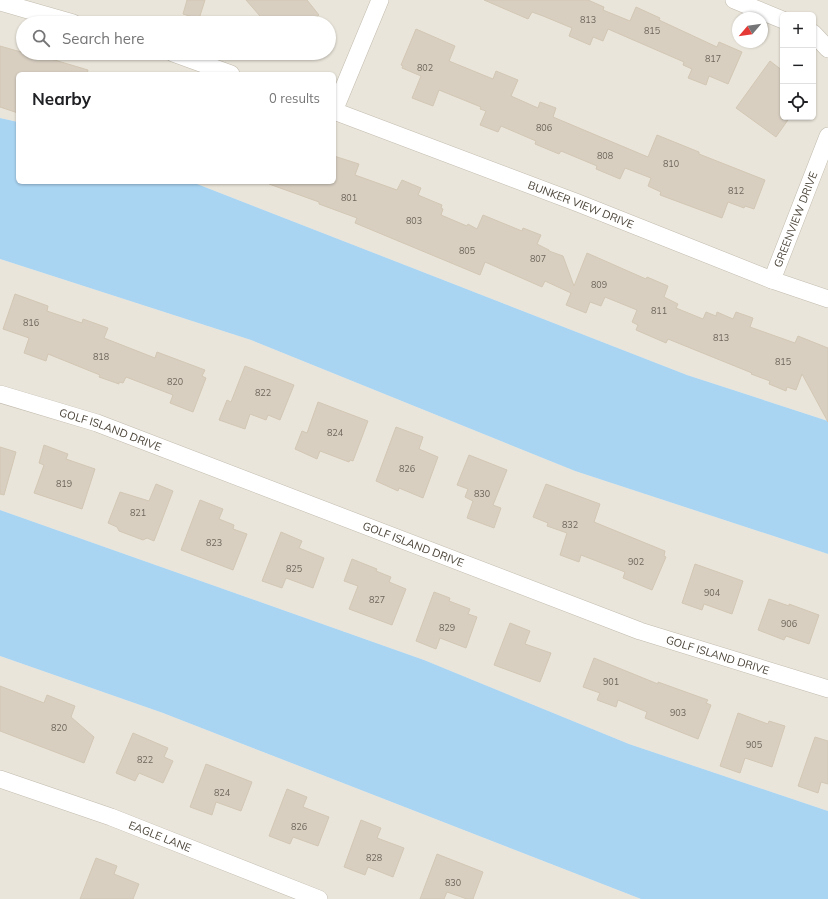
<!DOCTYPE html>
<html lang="en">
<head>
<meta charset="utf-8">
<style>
  :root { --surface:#fff; --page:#f2f2f2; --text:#202124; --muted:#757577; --line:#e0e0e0 }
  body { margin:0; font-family:Mulish,sans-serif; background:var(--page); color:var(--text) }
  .controls { position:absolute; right:12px; top:12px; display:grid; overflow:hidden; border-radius:6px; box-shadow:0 1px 3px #0004 }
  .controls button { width:36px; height:36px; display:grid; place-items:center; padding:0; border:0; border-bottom:1px solid var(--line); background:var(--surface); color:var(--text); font:20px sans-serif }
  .compass { position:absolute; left:732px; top:12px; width:36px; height:36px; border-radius:50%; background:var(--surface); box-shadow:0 1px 3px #0004; rotate:241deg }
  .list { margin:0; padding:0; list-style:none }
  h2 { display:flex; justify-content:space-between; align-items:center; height:52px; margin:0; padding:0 16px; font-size:17px }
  h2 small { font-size:13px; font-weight:400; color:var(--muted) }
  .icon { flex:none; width:22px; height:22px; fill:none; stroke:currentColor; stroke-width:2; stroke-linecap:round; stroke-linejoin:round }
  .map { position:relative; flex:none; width:828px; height:899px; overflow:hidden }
  .search { position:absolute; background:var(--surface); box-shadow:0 1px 3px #0004; left:16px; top:16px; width:320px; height:44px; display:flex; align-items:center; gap:10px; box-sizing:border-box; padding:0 14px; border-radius:22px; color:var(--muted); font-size:15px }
  .panel { position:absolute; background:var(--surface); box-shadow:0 1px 3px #0004; left:16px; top:72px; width:320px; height:112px; border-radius:6px }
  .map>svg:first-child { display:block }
</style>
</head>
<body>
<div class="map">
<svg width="828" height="899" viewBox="0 0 828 899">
  <rect width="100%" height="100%" fill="#f6f3ec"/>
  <!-- residential -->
  <path fill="#eae5da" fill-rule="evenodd" d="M 0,0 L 828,0 L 828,421 L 687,375 L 192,182 L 334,182 L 334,74 L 18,74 L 18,122 L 0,118 ZM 783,15 L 813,15 L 813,117 L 783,117 ZM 738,18 L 762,18 L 762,42 L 738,42 ZM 23,23 L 329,23 L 329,53 L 23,53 Z
    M 0,259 L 251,340 L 575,471 L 828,554 L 828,811 L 629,744 L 424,660 L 0,510 Z
    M 0,656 L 163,713 L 641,899 L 0,899 Z"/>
  <!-- water -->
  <path fill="#a9d4f2" d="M 0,118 L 18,122 L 18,182 L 192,182 L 687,375 L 828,421 L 828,554 L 575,471 L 251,340 L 0,259 Z
    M 0,510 L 424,660 L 629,744 L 828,811 L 828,899 L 641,899 L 163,713 L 0,656 Z"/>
  <!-- building -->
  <path fill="#d8cfc1" stroke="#d3c7b4" d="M 187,0 L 205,0 L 199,19 L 183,14 Z
    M 246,0 L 307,0 L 319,15 L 310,23 L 266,23 Z
    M 484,0 L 588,0 L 604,7 L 603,10 L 630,21 L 636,7 L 660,18 L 659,20 L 717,47 L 719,42 L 742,52 L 728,84 L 709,76 L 706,85 L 688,78 L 692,69 L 683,65 L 684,62 L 608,29 L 603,41 L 593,37 L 590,45 L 569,36 L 572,28 L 543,16 L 532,12 L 528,19 Z
    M 416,29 L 455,46 L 449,61 L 493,79 L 496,71 L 518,80 L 511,96 L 538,108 L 540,102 L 556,108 L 553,117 L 648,157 L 657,135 L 699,152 L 699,154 L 765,180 L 754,209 L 745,206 L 744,208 L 728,202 L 722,218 L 660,195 L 661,192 L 648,186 L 651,178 L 625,168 L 620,179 L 596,169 L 597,166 L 561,151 L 559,154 L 535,144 L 536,141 L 501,126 L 498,132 L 480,125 L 486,111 L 480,109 L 481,107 L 439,90 L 433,106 L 412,98 L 421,76 L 402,68 L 403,66 L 401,65 Z
    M 0,46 L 21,52 L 21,50 L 23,51 L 23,53 L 31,53 L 88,70 L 87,74 L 18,74 L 18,113 L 0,107 Z
    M 770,61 L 783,71 L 783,117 L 790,117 L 776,137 L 736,108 Z
    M 334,156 L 359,164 L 355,175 L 397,190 L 402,180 L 421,188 L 418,195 L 442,205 L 441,208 L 443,209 L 441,215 L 467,226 L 468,224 L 477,229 L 483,215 L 522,231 L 523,228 L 541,235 L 537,244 L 549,250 L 549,251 L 563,256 L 574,286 L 587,253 L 646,279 L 647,277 L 668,286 L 664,297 L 678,304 L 676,308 L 703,319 L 706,312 L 716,316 L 717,312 L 733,319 L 736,312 L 753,318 L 750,327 L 795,343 L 798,336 L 828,348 L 828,422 L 802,374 L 796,390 L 787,387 L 786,391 L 769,384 L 770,381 L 751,374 L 752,373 L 668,339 L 666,343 L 636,330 L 638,325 L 632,322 L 637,310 L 605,297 L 601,306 L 590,302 L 586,313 L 566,305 L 571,293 L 545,281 L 542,287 L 485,262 L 480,275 L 355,223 L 357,218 L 319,204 L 319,202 L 269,184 L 269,182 L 334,182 Z
    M 15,294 L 48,306 L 47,311 L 82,323 L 83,319 L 108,328 L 104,338 L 155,358 L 157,352 L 205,370 L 202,376 L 206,378 L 193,412 L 170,403 L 173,395 L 126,377 L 123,383 L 119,382 L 119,384 L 99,377 L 100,375 L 48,354 L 46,361 L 24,353 L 29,338 L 3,329 Z
    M 245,366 L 294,385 L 280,420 L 268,415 L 266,420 L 250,414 L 245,429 L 219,420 L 227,400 L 231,402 Z
    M 318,402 L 368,421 L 353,461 L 350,460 L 349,462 L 320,451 L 317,459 L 295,449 L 302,431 L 307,433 Z
    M 396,427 L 423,437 L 419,449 L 438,457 L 423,498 L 399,488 L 398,491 L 376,481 Z
    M 44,445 L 68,454 L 66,459 L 95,469 L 82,509 L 34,493 L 44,465 L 39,463 Z
    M 0,447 L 16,452 L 4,495 L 0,494 Z
    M 469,455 L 507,470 L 493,505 L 501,508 L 494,528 L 467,518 L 473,501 L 465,497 L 468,489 L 457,485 Z
    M 156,484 L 173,491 L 154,541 L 147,538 L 143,540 L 119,531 L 117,527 L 108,523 L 120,492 L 149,501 Z
    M 546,484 L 600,504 L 594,522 L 665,551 L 664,556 L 666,557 L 652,590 L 623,578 L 625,572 L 581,555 L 579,562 L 560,555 L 567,533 L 547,526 L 548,523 L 533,517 Z
    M 200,500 L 223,509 L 219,519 L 234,525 L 233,529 L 247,534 L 233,570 L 181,550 Z
    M 281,532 L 302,541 L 299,548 L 324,558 L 313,588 L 286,578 L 282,588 L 262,581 Z
    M 352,559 L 377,569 L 376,571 L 391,577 L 389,582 L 406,589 L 392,625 L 349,609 L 358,586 L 344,581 Z
    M 695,564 L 743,581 L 732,614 L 704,604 L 702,610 L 682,603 Z
    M 434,592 L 450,598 L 449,601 L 470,609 L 468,614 L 477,617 L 466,648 L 440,638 L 436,649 L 416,641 Z
    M 769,599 L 789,606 L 789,604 L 819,615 L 809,644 L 786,636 L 784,640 L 758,630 Z
    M 510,623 L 530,631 L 525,644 L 551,653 L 540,682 L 494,665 Z
    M 594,658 L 658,684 L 658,682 L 708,700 L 706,703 L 711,705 L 698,739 L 645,718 L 647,712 L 618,700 L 616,707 L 597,700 L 600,693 L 583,687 Z
    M 0,686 L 44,703 L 47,695 L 75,706 L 71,717 L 94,737 L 84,763 L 0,731 Z
    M 738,713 L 768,724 L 769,721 L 785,726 L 772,767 L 745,758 L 740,773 L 720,766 Z
    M 133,733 L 168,748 L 164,757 L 173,761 L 163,783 L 139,773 L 135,781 L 116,773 Z
    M 815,737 L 828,741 L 828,784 L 821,782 L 818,793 L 798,786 Z
    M 206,764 L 252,782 L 241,811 L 216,802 L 212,815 L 190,807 Z
    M 287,789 L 307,797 L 303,807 L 329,817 L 318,846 L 293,837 L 290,844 L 269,836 Z
    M 361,820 L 381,828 L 377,838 L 404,848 L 393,877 L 368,867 L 365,875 L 344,867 Z
    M 437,854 L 483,872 L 473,899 L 467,899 L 447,892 L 444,899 L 420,899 Z
    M 96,858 L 117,866 L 114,874 L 139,884 L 133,899 L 80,899 Z"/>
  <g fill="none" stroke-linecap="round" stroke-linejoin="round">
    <defs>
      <g id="street">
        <path d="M 734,0 L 783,20"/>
        <path d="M 0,2 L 73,23"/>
        <path d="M 813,33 L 828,49"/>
        <path d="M 173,53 L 231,74"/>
        <path id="s1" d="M 334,111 L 578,203 L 772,280 L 828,299"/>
        <path d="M 334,111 L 380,0"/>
        <path id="s2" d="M 772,280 L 828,136"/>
        <path id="s3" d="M 0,394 L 97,423 L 640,631 L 828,689"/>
        <path id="s4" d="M 0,779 L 111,817 L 319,899"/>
      </g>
    </defs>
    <!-- street casing -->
    <use href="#street" stroke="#c2bbae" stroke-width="18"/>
    <!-- street -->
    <use href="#street" stroke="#fff" stroke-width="17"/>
  </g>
  <g text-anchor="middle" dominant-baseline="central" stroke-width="3" stroke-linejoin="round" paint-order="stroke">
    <!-- number labels -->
    <g font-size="9" fill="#6e675b">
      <text x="588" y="19">813</text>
      <text x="652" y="30">815</text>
      <text x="713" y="58">817</text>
      <text x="425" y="67">802</text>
      <text x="544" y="127">806</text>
      <text x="605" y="155">808</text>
      <text x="671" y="163">810</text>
      <text x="736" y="190">812</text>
      <text x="349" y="197">801</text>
      <text x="414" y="220">803</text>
      <text x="467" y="250">805</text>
      <text x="538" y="258">807</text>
      <text x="599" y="284">809</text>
      <text x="659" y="310">811</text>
      <text x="31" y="322">816</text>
      <text x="721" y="337">813</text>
      <text x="101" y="356">818</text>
      <text x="783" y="361">815</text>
      <text x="175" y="381">820</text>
      <text x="263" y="392">822</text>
      <text x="335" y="432">824</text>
      <text x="407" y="468">826</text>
      <text x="64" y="483">819</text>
      <text x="482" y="493">830</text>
      <text x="138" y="512">821</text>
      <text x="570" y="524">832</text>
      <text x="214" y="542">823</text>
      <text x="636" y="561">902</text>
      <text x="294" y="568">825</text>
      <text x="712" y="592">904</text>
      <text x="377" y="599">827</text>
      <text x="789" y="623">906</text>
      <text x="447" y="627">829</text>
      <text x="611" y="681">901</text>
      <text x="678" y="712">903</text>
      <text x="59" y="727">820</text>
      <text x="754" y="744">905</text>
      <text x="145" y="759">822</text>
      <text x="222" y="792">824</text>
      <text x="299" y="826">826</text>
      <text x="374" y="857">828</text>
      <text x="453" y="882">830</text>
    </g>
    <!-- street labels -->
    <g font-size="11" fill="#4b4439" stroke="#fff">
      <text stroke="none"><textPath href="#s1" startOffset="264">BUNKER VIEW DRIVE</textPath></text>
      <text stroke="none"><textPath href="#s2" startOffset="65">GREENVIEW DRIVE</textPath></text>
      <text stroke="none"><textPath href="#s3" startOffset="116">GOLF ISLAND DRIVE</textPath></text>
      <text stroke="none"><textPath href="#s3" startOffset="440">GOLF ISLAND DRIVE</textPath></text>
      <text stroke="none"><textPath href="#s3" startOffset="764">GOLF ISLAND DRIVE</textPath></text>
      <text stroke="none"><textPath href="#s4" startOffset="170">EAGLE LANE</textPath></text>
    </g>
  </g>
</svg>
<div class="controls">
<button>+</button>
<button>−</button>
<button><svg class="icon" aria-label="locate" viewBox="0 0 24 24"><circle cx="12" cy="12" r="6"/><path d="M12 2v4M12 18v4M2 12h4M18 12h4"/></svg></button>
</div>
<svg class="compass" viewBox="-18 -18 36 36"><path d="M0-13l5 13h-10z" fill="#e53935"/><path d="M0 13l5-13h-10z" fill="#757577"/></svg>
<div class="search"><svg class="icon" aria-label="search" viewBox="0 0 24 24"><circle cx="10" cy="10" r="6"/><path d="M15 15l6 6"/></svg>Search here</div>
<section class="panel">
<h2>Nearby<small>0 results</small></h2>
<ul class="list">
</ul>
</section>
</div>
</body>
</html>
